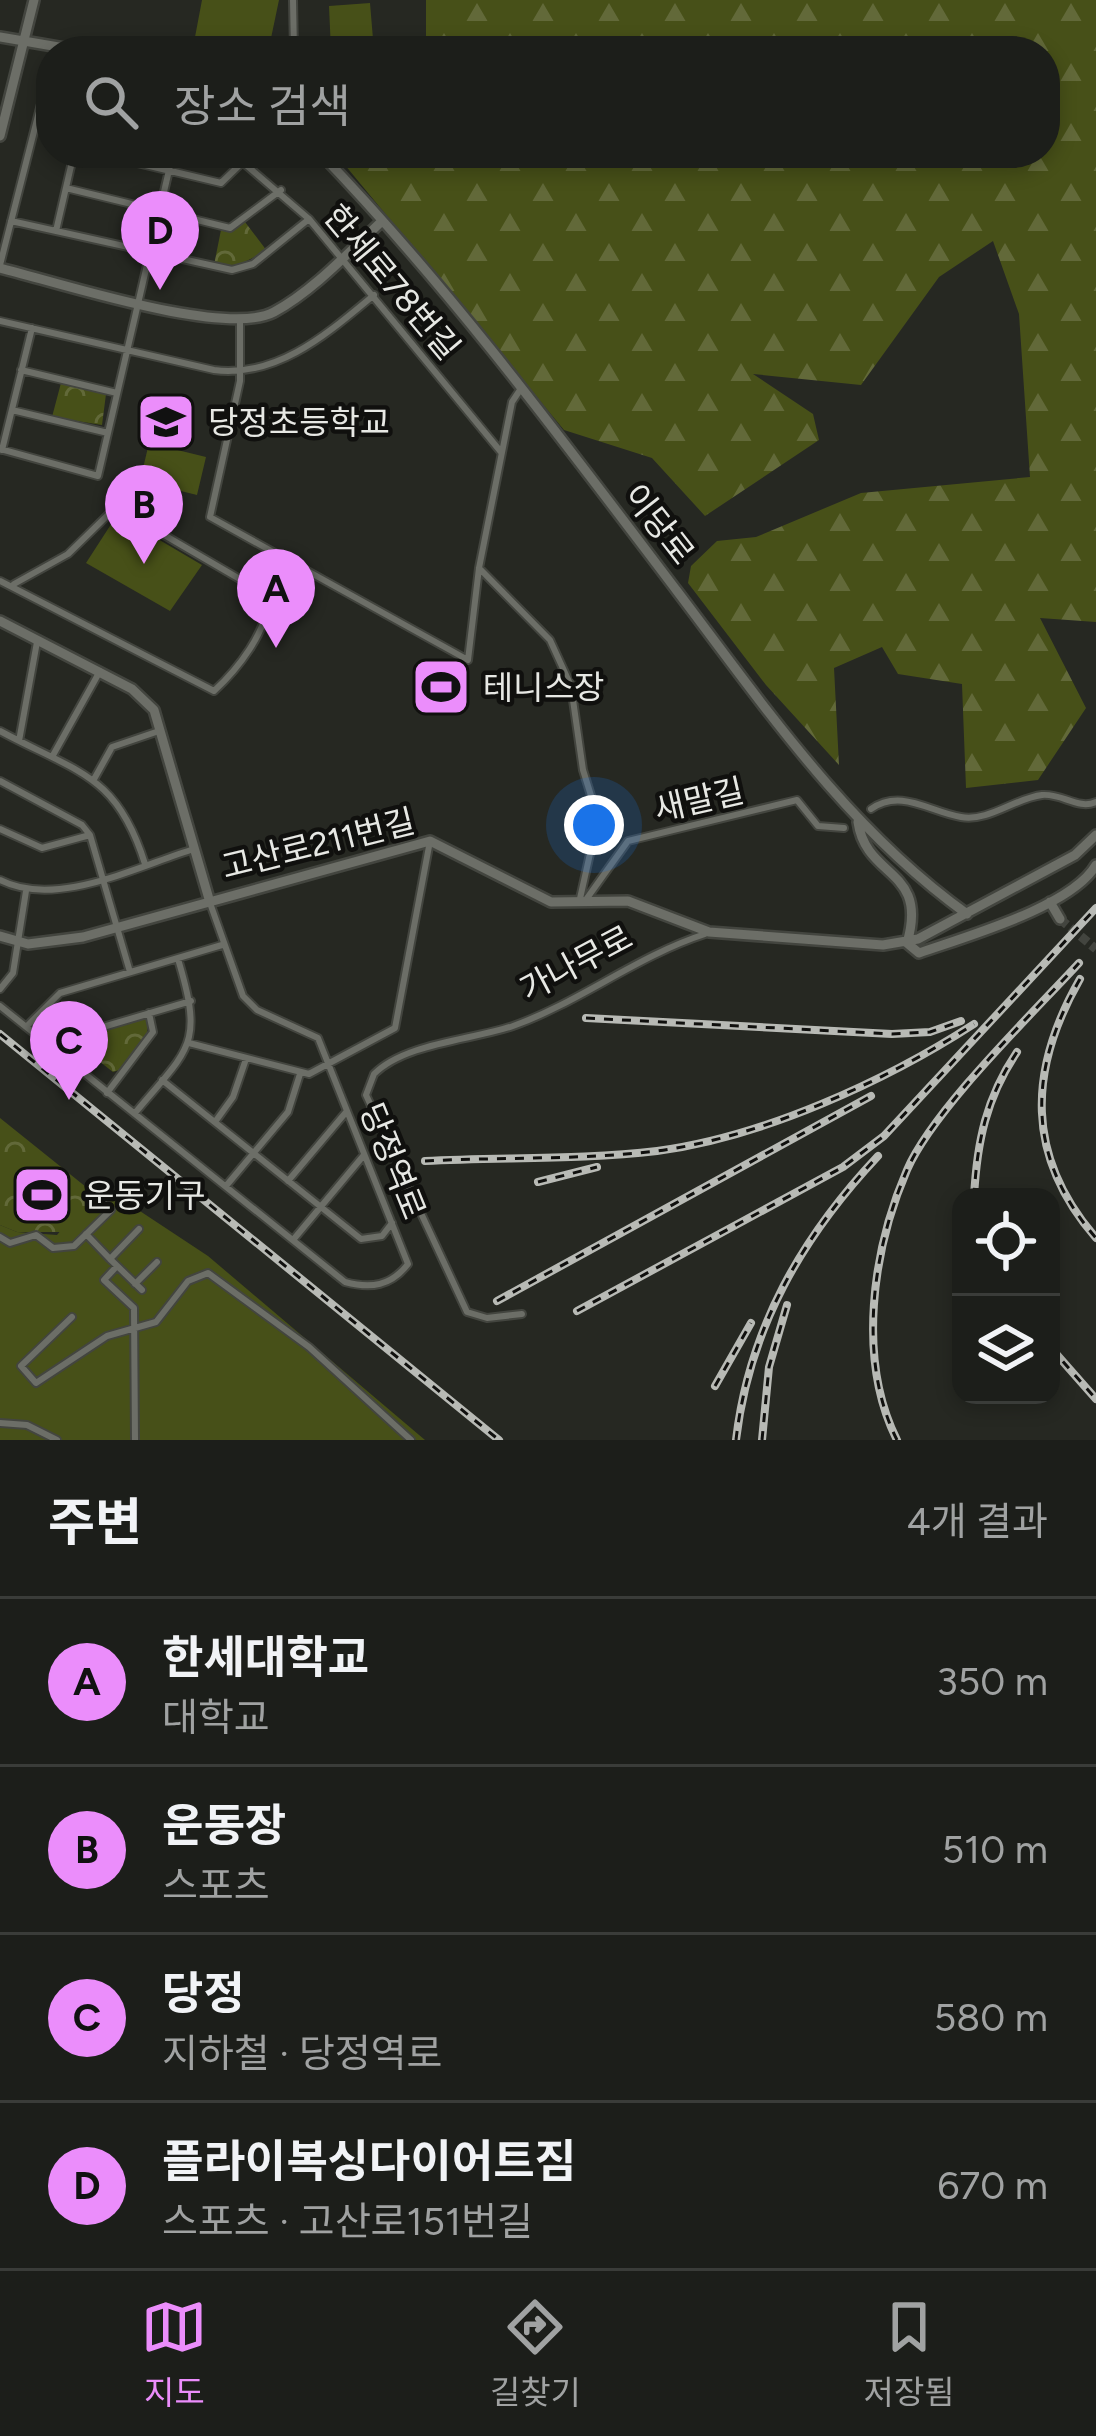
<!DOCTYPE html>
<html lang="ko">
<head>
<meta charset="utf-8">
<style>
  :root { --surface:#1c1e1a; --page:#252723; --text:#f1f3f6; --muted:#a0a2a2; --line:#3a3c39; --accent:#eb8dfb }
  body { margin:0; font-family:Figtree,"Noto Sans KR",sans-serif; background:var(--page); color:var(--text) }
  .controls { position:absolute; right:36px; bottom:36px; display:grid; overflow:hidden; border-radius:24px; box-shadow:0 6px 18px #0003 }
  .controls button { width:108px; height:108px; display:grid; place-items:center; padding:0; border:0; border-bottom:3px solid var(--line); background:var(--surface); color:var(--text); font:60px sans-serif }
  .you { position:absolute; left:594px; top:825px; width:42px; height:42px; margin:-30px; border:9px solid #fff; border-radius:50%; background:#1a73e8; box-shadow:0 0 0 18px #1a73e833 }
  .badge { display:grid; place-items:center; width:78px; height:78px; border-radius:50%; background:var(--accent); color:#111; font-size:39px; font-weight:700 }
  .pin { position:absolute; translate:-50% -99px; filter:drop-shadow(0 3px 6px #0008) }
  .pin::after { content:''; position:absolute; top:63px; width:42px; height:36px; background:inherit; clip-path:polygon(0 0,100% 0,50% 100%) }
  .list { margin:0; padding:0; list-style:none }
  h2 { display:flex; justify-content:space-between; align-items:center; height:156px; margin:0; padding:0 48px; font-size:51px }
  h2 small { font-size:39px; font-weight:400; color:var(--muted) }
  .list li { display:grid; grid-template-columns:78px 1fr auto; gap:36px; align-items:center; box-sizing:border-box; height:168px; padding:0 48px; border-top:3px solid var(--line) }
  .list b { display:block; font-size:45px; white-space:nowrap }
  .list p { margin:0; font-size:39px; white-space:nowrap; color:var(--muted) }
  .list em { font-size:39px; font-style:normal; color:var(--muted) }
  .icon { flex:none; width:66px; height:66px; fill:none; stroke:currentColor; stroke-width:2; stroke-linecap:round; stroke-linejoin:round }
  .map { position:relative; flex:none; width:1096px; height:1440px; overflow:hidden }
  .search { position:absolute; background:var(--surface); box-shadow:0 6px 18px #0003; left:36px; right:36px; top:36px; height:132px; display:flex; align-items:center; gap:30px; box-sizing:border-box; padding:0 42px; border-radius:48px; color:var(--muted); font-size:45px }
  .sheet { height:828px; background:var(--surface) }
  nav { display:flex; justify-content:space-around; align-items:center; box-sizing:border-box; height:168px; border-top:3px solid var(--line); background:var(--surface); font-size:33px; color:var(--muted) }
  nav a { display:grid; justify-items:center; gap:6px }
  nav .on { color:var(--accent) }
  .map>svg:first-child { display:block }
</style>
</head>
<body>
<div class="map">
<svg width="1096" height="1440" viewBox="0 0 1096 1440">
  <defs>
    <pattern id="forest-firs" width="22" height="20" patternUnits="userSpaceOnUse" patternTransform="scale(3)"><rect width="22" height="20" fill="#475018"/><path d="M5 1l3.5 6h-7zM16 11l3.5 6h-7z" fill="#626939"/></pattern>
    <pattern id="park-crowns" width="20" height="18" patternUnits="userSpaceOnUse" patternTransform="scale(3)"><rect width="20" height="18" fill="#475018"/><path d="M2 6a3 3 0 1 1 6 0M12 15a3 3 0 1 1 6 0" fill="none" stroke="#626939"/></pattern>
  </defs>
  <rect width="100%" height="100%" fill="#262822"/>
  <!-- green -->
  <path fill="#475018" d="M 202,0 L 279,0 L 270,43 L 245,38 L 242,51 L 214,49 L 215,41 L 195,37 Z
    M 370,3 L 374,51 L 331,51 L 329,6 Z
    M 149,443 L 206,457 L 197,495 L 140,481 Z
    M 117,515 L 202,565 L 170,611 L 86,563 Z
    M 99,1184 L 208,1256 L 425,1440 L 0,1440 L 0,1225 L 17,1232 L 57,1235 L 88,1198 L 86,1187 Z"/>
  <!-- forest -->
  <path fill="url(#forest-firs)" d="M 426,0 L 1096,0 L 1096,622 L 1040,618 L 1086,708 L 1038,780 L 966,788 L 962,684 L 898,674 L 882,647 L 834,668 L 839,765 L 766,685 L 688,583 L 691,566 L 717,541 L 756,537 L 861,493 L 1030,477 L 1019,314 L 993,241 L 939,277 L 861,385 L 753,374 L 813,414 L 819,440 L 705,516 L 652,458 L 564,430 L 335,153 L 1045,153 L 1045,51 L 426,51 Z"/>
  <!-- park -->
  <path fill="url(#park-crowns)" d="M 245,222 L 267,251 L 232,268 L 214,265 L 221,230 Z
    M 61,383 L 106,394 L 102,425 L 52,417 Z
    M 148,1018 L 147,1035 L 119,1070 L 113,1072 L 77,1044 L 87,1034 Z
    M 0,1118 L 86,1187 L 88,1209 L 67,1232 L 17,1232 L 0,1225 Z"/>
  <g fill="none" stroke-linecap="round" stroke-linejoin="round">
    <!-- tertiary-tunnel -->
    <path stroke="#43453f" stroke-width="9" stroke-dasharray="9 4.5" stroke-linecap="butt" d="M 1060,919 L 1096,949"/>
    <defs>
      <path id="minor" d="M 293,0 L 294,51
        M 95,153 L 221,183 L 252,153
        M 232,153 L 309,219 L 501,452
        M 66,188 L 230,228 L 281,190
        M 11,221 L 232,270 L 253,264 L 309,219
        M 56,231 L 74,153
        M 0,265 L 43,96 L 51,98
        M 240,320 L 240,381 L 210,517 L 468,660 L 479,568 L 512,402 L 520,390
        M 0,321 L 214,370 C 278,378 328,333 374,295
        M 21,370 L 117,393
        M 12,410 L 108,433
        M 0,449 L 98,476 L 173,153
        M 2,450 L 32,328
        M 479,568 L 550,640 L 571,686 L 583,770 L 598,818 L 579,903
        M 0,581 L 214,691 C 237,670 268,631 268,599 L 262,592 L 116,507 L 68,554 L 14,584
        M 0,731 C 78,773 117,774 145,864
        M 19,741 L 37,642
        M 52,757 L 100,671
        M 0,781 L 82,825 L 90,835 L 130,972
        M 93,781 L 112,747 L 159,731
        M 871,809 C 901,788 930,812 961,817 C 989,822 1015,798 1042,795 C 1062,793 1078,810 1096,802
        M 0,829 L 42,848 L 90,835
        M 0,880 C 56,909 138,866 194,849
        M 585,901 L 628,841 L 797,800 L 818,826 L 844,828
        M 0,989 L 13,973 L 26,891
        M 0,1006 L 345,1282 C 371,1289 391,1286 408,1264 L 318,1038 L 257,1010 L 243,996 L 210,903
        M 26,1027 L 60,993 L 222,945
        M 189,1043 L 309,1074 L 395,1028 L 430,841
        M 61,1056 L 86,1032 L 191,1001
        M 162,1080 L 361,1239 L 382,1236 L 392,1223
        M 107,1093 L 153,1032 L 149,1013
        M 135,1113 C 190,1047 204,1046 178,959
        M 215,1122 L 233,1097 L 246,1059
        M 288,1181 L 347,1111
        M 226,1186 L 288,1112 L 300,1074
        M 86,1234 L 110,1259 L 139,1229
        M 0,1237 L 10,1243 L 36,1235 L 53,1248 L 74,1246 L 111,1210 L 97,1195
        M 293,1240 L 364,1155
        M 110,1259 L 142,1290
        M 117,1266 L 104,1280 L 134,1308 L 135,1440
        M 135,1284 L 157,1262
        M 522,1314 L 487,1318 L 467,1312 L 366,1095 L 374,1074 C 405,1043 472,1040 513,1026 C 580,1002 637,956 705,934
        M 72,1317 L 21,1366 L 36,1383 L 107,1336 L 156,1322 L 188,1281 L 208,1273 L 309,1347 L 411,1440
        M 0,1423 L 27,1425 L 57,1440"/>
      <path id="tertiary" d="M 0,37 L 82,51
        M 0,136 L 34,0
        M 320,153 C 450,288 564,442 677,591 C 765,707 847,828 967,914
        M 0,268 C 57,282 226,338 274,312 C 313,291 349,252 381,222
        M 0,621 L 132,689 L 154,710 L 209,899
        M 858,822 C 866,879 929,868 907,943
        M 1050,902 L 1060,919
        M 0,936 L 28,944 L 83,937 L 430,841 L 551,902 L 628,901 L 709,932 L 883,945 L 918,939 L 1075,855 L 1096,835
        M 907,943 L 919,953 C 964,937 1072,907 1096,865"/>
    </defs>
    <!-- minor casing -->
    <use href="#minor" stroke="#43453f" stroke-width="10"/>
    <!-- tertiary casing -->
    <use href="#tertiary" stroke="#43453f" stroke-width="14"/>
    <!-- minor -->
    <use href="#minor" stroke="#6c6e67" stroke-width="6"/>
    <!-- tertiary -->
    <use href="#tertiary" stroke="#6c6e67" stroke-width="9"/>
    <defs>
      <path id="rail" d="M 1080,979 C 1028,1070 1025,1156 1096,1238
        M 586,1018 L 892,1034 L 930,1032 L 961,1021
        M 0,1034 L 499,1440
        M 425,1161 C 502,1157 582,1160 657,1151 C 763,1137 886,1081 974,1024
        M 538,1182 L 597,1167
        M 974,1197 C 977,1142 986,1098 1017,1052
        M 497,1301 L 871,1096
        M 577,1311 L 843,1167 L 884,1136 L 1096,908
        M 1051,1348 L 1096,1399
        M 715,1386 L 751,1323
        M 736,1440 C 749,1328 802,1237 878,1156
        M 762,1440 L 769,1367 L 787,1305
        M 897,1440 C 857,1360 872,1251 907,1170 C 933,1110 1032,1014 1079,963"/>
    </defs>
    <!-- rail casing -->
    <use href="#rail" stroke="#b8bab5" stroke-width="8"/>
    <!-- rail -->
    <use href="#rail" stroke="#10100e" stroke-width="3" stroke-dasharray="9" stroke-linecap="butt"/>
  </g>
  <!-- icons -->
  <defs>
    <symbol id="school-square" viewBox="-11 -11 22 22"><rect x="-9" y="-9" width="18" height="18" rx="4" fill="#eb8dfb" stroke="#10100e"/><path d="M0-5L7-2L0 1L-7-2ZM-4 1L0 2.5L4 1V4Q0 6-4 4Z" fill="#111"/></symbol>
    <symbol id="stadium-square" viewBox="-11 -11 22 22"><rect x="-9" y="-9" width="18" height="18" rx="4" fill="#eb8dfb" stroke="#10100e"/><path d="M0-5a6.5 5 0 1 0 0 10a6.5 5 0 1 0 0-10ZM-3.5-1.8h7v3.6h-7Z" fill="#111"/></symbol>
  </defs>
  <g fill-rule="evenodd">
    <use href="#school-square" x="133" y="389" width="66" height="66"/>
    <use href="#stadium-square" x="408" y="654" width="66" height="66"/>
    <use href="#stadium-square" x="9" y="1162" width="66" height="66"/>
  </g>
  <g text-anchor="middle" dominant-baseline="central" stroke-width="9" stroke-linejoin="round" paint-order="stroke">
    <!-- street labels -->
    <g font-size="33" fill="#e7e8e4" stroke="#10100e">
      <text transform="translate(392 282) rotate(50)">한세로78번길</text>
      <text transform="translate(659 524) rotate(52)">이당로</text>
      <text transform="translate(699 800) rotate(-13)">새말길</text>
      <text transform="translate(318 844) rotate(-14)">고산로211번길</text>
      <text transform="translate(576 963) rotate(-28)">가나무로</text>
      <text transform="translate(393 1161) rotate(68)">당정역로</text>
    </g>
    <!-- poi labels -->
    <g font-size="33" fill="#e7e8e4" stroke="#10100e" text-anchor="start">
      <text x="208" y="422">당정초등학교</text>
      <text x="483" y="687">테니스장</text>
      <text x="84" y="1195">운동기구</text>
    </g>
  </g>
</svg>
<div class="controls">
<button><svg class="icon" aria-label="locate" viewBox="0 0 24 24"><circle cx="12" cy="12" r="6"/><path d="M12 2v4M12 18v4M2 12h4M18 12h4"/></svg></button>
<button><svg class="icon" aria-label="layers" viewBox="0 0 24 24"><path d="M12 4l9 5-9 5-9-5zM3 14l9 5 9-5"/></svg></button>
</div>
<div class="you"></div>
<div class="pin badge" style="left:276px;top:648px">A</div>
<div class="pin badge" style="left:144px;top:564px">B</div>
<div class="pin badge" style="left:69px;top:1100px">C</div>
<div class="pin badge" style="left:160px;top:290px">D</div>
<div class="search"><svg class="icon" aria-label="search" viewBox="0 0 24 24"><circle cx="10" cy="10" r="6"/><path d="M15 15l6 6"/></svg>장소 검색</div>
</div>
<section class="sheet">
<h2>주변<small>4개 결과</small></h2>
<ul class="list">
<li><span class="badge">A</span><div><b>한세대학교</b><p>대학교</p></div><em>350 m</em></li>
<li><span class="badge">B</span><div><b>운동장</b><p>스포츠</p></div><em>510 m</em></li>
<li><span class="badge">C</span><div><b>당정</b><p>지하철 · 당정역로</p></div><em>580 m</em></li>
<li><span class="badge">D</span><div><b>플라이복싱다이어트짐</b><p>스포츠 · 고산로151번길</p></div><em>670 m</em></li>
</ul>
</section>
<nav>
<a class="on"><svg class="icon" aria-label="map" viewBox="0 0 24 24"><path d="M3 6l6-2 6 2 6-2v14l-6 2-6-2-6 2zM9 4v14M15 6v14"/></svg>지도</a>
<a><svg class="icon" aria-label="directions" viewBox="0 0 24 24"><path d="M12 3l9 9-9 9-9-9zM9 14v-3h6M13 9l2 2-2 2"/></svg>길찾기</a>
<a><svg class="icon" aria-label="saved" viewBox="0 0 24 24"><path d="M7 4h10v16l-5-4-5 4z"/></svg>저장됨</a>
</nav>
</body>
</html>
